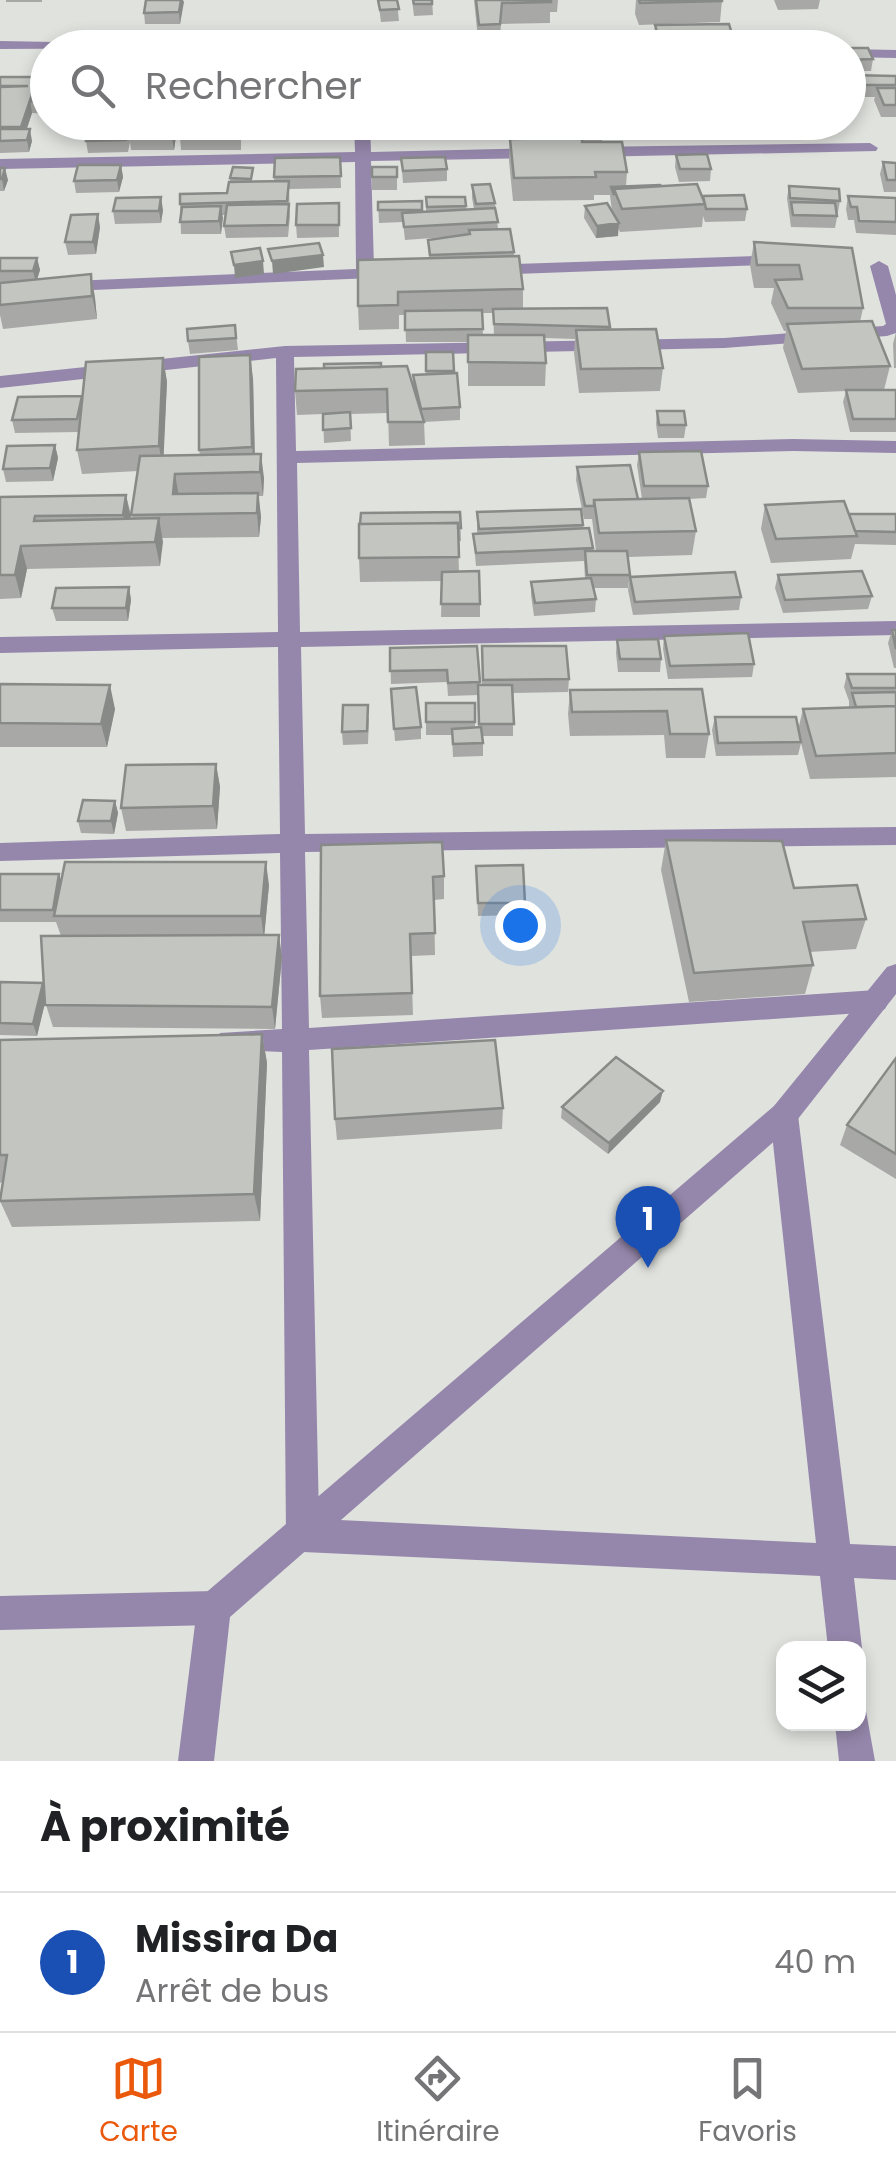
<!DOCTYPE html>
<html lang="fr">
<head>
<meta charset="utf-8">
<style>
  :root { --surface:#fff; --page:#f6f6f6; --text:#202124; --muted:#757577; --line:#e0e0e0; --accent:#ea580c }
  body { margin:0; font-family:Poppins,sans-serif; background:var(--page); color:var(--text) }
  .controls { position:absolute; right:30px; bottom:30px; display:grid; overflow:hidden; border-radius:20px; box-shadow:0 5px 15px #0003 }
  .controls button { width:90px; height:90px; display:grid; place-items:center; padding:0; border:0; border-bottom:2px solid var(--line); background:var(--surface); color:var(--text); font:50px sans-serif }
  .you { position:absolute; left:520px; top:925px; width:35px; height:35px; margin:-25px; border:8px solid #fff; border-radius:50%; background:#1a73e8; box-shadow:0 0 0 15px #1a73e833 }
  .badge { display:grid; place-items:center; width:65px; height:65px; border-radius:50%; background:var(--accent); color:#fff; font-size:32px; font-weight:700 }
  .pin { position:absolute; translate:-50% -82px; filter:drop-shadow(0 2px 5px #0008) }
  .pin::after { content:''; position:absolute; top:52px; width:35px; height:30px; background:inherit; clip-path:polygon(0 0,100% 0,50% 100%) }
  .list { margin:0; padding:0; list-style:none }
  h2 { display:flex; justify-content:space-between; align-items:center; height:130px; margin:0; padding:0 40px; font-size:42px }
  h2 small { font-size:32px; font-weight:400; color:var(--muted) }
  .list li { display:grid; grid-template-columns:65px 1fr auto; gap:30px; align-items:center; box-sizing:border-box; height:140px; padding:0 40px; border-top:2px solid var(--line) }
  .list b { display:block; font-size:38px; white-space:nowrap }
  .list p { margin:0; font-size:32px; white-space:nowrap; color:var(--muted) }
  .list em { font-size:32px; font-style:normal; color:var(--muted) }
  .icon { flex:none; width:55px; height:55px; fill:none; stroke:currentColor; stroke-width:2; stroke-linecap:round; stroke-linejoin:round }
  .map { position:relative; flex:none; width:896px; height:1761px; overflow:hidden }
  .search { position:absolute; background:var(--surface); box-shadow:0 5px 15px #0003; left:30px; right:30px; top:30px; height:110px; display:flex; align-items:center; gap:25px; box-sizing:border-box; padding:0 35px; border-radius:55px; color:var(--muted); font-size:38px }
  .sheet { height:270px; background:var(--surface) }
  nav { display:flex; justify-content:space-around; align-items:center; box-sizing:border-box; height:140px; border-top:2px solid var(--line); background:var(--surface); font-size:28px; color:var(--muted) }
  nav a { display:grid; justify-items:center; gap:5px }
  nav .on { color:var(--accent) }
  .map>svg:first-child { display:block }
</style>
</head>
<body>
<div class="map">
<svg width="896" height="1761" viewBox="0 0 896 1761">
  <rect width="100%" height="100%" fill="#e0e2de"/>
  <g fill="none" stroke-linecap="round" stroke-linejoin="round">
    <!-- minor -->
    <path fill="#9587ab" fill-rule="evenodd" d="M 0,41 L 163,44 L 170,48 L 0,49 Z
      M 848,49 L 896,50 L 896,58 L 848,57 Z
      M 354,122 L 370,122 L 371,152 L 540,148 L 548,153 L 540,158 L 371,161 L 374,268 L 396,269 L 396,277 L 0,294 L 0,284 L 356,269 L 355,162 L 0,169 L 0,159 L 355,152 Z
      M 870,143 L 878,148 L 876,151 L 590,157 L 582,152 L 590,147 Z
      M 784,255 L 790,256 L 790,264 L 489,275 L 480,270 L 489,265 Z
      M 879,261 L 888,266 L 896,295 L 896,333 L 887,336 L 724,348 L 294,357 L 296,451 L 793,439 L 896,441 L 896,453 L 793,451 L 297,463 L 300,632 L 896,621 L 896,635 L 301,647 L 305,834 L 896,827 L 896,845 L 305,852 L 309,1028 L 876,990 L 885,993 L 889,1001 L 885,1009 L 876,1012 L 309,1050 L 319,1519 L 816,1543 L 770,1115 L 774,1106 L 784,1103 L 794,1106 L 798,1115 L 850,1544 L 896,1546 L 896,1580 L 854,1578 L 862,1648 L 858,1657 L 858,1648 L 828,1648 L 820,1576 L 303,1552 L 291,1547 L 286,1535 L 282,1052 L 220,1049 L 216,1041 L 220,1033 L 282,1029 L 280,853 L 0,861 L 0,843 L 280,834 L 278,647 L 0,653 L 0,637 L 278,632 L 276,358 L 0,388 L 0,376 L 285,346 L 724,338 L 883,326 L 886,324 L 870,266 Z
      M 214,1591 L 226,1596 L 231,1608 L 226,1620 L 214,1625 L 0,1630 L 0,1596 Z
      M 858,1709 L 866,1711 L 875,1761 L 839,1761 L 835,1724 L 858,1724 Z"/>
    <!-- tertiary -->
    <path fill="#9587ab" fill-rule="evenodd" d="M 896,964 L 896,994 L 794,1124 L 230,1617 L 214,1761 L 178,1761 L 197,1608 L 202,1596 L 774,1106 L 887,967 Z"/>
  </g>
  <!-- wall -->
  <path fill="#a8a9a6" fill-rule="evenodd" d="M 6,0 L 42,0 L 42,2 L 6,2 Z
    M 146,0 L 183,0 L 180,24 L 145,24 L 144,13 Z
    M 378,0 L 397,0 L 399,21 L 381,22 Z
    M 412,0 L 432,0 L 433,15 L 414,16 Z
    M 474,0 L 558,0 L 557,12 L 550,12 L 550,23 L 501,24 L 500,38 L 507,48 L 459,48 L 459,39 L 478,39 Z
    M 636,0 L 722,0 L 720,22 L 639,25 L 635,14 Z
    M 774,0 L 820,0 L 818,9 L 778,10 Z
    M 655,25 L 732,34 L 731,46 L 717,46 L 718,48 L 642,48 L 643,38 L 654,38 Z
    M 848,48 L 873,59 L 871,71 L 848,71 Z
    M 848,75 L 896,76 L 896,117 L 881,117 L 874,100 L 875,97 L 848,97 Z
    M 0,77 L 38,77 L 40,90 L 48,90 L 48,114 L 32,113 L 27,129 L 32,141 L 29,152 L 0,153 Z
    M 133,122 L 178,122 L 174,150 L 131,150 L 130,142 L 128,152 L 88,153 L 86,141 L 128,129 L 129,137 Z
    M 533,122 L 602,131 L 602,142 L 627,172 L 626,186 L 661,186 L 703,199 L 747,209 L 745,221 L 705,222 L 703,216 L 702,227 L 620,232 L 618,228 L 618,236 L 596,238 L 584,218 L 585,206 L 612,212 L 610,195 L 594,195 L 594,200 L 513,201 L 509,161 L 510,139 L 532,138 Z
    M 241,127 L 241,150 L 181,150 L 180,138 Z
    M 676,155 L 711,169 L 710,181 L 679,182 L 675,167 Z
    M 340,157 L 341,188 L 289,189 L 290,217 L 288,237 L 226,238 L 224,226 L 226,215 L 222,215 L 221,234 L 181,234 L 180,204 L 227,193 L 233,167 L 254,182 L 274,182 L 275,158 Z
    M 401,158 L 447,169 L 447,181 L 403,183 Z
    M 883,162 L 896,163 L 896,192 L 884,192 L 880,174 Z
    M 121,165 L 123,177 L 119,192 L 76,193 L 74,181 Z
    M 372,167 L 397,167 L 397,190 L 372,190 Z
    M 0,168 L 8,180 L 4,191 L 0,191 Z
    M 472,185 L 495,203 L 498,229 L 514,252 L 514,256 L 523,289 L 523,309 L 610,327 L 610,329 L 663,368 L 660,391 L 579,393 L 574,353 L 575,339 L 544,338 L 546,363 L 545,386 L 468,386 L 468,342 L 406,342 L 405,315 L 399,315 L 399,329 L 359,330 L 358,306 L 429,258 L 428,240 L 446,237 L 405,240 L 403,222 L 379,223 L 378,202 L 422,201 L 422,212 L 426,212 L 426,197 L 465,197 L 466,209 L 474,209 L 472,198 ZM 482,313 L 493,313 L 494,335 L 483,335 Z
    M 789,186 L 840,201 L 835,228 L 791,227 L 787,198 Z
    M 848,196 L 896,198 L 896,235 L 856,233 L 854,220 L 848,220 L 846,209 Z
    M 339,203 L 339,237 L 297,238 L 296,225 Z
    M 163,210 L 161,223 L 115,224 L 113,211 Z
    M 100,227 L 96,254 L 68,255 L 65,242 Z
    M 754,242 L 852,248 L 863,308 L 860,322 L 890,366 L 884,390 L 896,390 L 896,432 L 850,432 L 843,402 L 846,391 L 798,393 L 783,348 L 786,331 L 784,331 L 771,303 L 774,288 L 754,288 L 750,265 Z
    M 0,258 L 37,258 L 40,270 L 37,279 L 91,274 L 95,298 L 97,319 L 3,329 L 0,315 Z
    M 235,325 L 238,350 L 190,354 L 188,341 Z
    M 896,332 L 896,368 L 894,368 L 893,344 Z
    M 426,352 L 453,352 L 454,374 L 460,407 L 460,420 L 424,422 L 425,445 L 389,446 L 388,413 L 350,414 L 351,441 L 324,443 L 323,414 L 297,415 L 295,391 L 381,367 L 413,386 L 413,375 L 426,374 Z
    M 163,358 L 167,382 L 163,456 L 200,455 L 199,450 L 253,378 L 255,454 L 264,478 L 263,496 L 259,496 L 261,517 L 259,537 L 162,538 L 160,566 L 27,569 L 21,598 L 0,599 L 0,497 L 126,495 L 132,519 L 138,471 L 82,474 L 77,450 L 79,432 L 15,433 L 12,420 L 82,396 Z
    M 657,411 L 686,425 L 684,438 L 658,438 L 656,424 Z
    M 55,445 L 58,458 L 53,481 L 6,482 L 3,469 Z
    M 639,452 L 708,486 L 706,498 L 689,499 L 696,531 L 692,555 L 628,557 L 630,575 L 628,588 L 593,588 L 596,599 L 595,612 L 534,616 L 531,595 L 531,582 L 585,579 L 584,561 L 476,566 L 473,534 L 477,533 L 477,512 L 583,525 L 583,528 L 593,548 L 593,551 L 596,551 L 592,519 L 584,519 L 576,480 L 577,467 L 638,499 L 642,499 L 637,465 Z
    M 765,505 L 849,514 L 896,514 L 896,545 L 855,544 L 851,559 L 771,563 L 761,529 Z
    M 460,512 L 461,541 L 458,541 L 459,572 L 480,604 L 480,617 L 441,617 L 442,581 L 360,582 L 359,558 Z
    M 778,575 L 872,596 L 868,609 L 783,613 L 775,588 Z
    M 630,577 L 741,597 L 739,610 L 633,615 L 628,590 Z
    M 129,587 L 131,600 L 128,621 L 56,621 L 52,608 Z
    M 892,630 L 896,630 L 896,668 L 894,668 L 888,643 Z
    M 664,636 L 754,664 L 752,677 L 668,679 L 663,649 Z
    M 617,640 L 661,659 L 660,672 L 618,672 L 616,653 Z
    M 477,646 L 480,685 L 482,685 L 482,646 L 569,679 L 568,692 L 513,693 L 513,736 L 483,736 L 483,756 L 453,757 L 452,735 L 426,735 L 426,703 L 475,703 L 475,728 L 478,728 L 478,695 L 448,696 L 447,682 L 391,684 L 390,648 Z
    M 847,674 L 896,674 L 896,777 L 810,779 L 801,743 L 798,755 L 716,756 L 712,730 L 715,717 L 798,730 L 803,709 L 849,707 L 849,701 L 844,687 Z
    M 0,684 L 115,709 L 107,747 L 0,747 Z
    M 391,689 L 421,727 L 421,739 L 395,741 Z
    M 702,689 L 709,734 L 705,758 L 666,758 L 664,735 L 570,736 L 568,714 L 570,690 Z
    M 369,718 L 368,744 L 343,745 L 342,732 Z
    M 216,764 L 220,787 L 217,829 L 126,831 L 121,808 Z
    M 115,801 L 118,813 L 114,834 L 81,833 L 78,821 Z
    M 666,840 L 794,888 L 866,919 L 856,949 L 810,952 L 813,965 L 805,994 L 689,1002 L 661,870 Z
    M 321,845 L 444,876 L 444,899 L 434,900 L 435,955 L 411,956 L 413,1015 L 322,1018 L 320,996 Z
    M 476,866 L 525,903 L 524,915 L 478,916 Z
    M 0,874 L 59,874 L 61,882 L 269,885 L 264,935 L 282,957 L 275,1029 L 53,1027 L 45,1002 L 37,1036 L 0,1035 L 0,982 L 44,988 L 61,936 L 56,922 L 0,922 Z
    M 262,1034 L 267,1063 L 260,1221 L 12,1227 L 0,1201 L 3,1182 L 0,1183 L 0,1040 Z
    M 896,1058 L 896,1179 L 840,1145 L 847,1125 Z
    M 660,1102 L 608,1154 L 561,1118 L 562,1107 Z
    M 503,1108 L 502,1129 L 337,1140 L 335,1119 Z"/>
  <!-- shaded-wall -->
  <path fill="#888a87" d="M 181,0 L 183,0 L 184,2 L 180,24 L 179,12 Z
    M 38,77 L 41,88 L 36,102 L 30,101 L 32,113 L 23,139 L 21,127 Z
    M 175,122 L 178,122 L 174,150 L 172,138 Z
    M 30,129 L 32,141 L 29,152 L 27,140 Z
    M 121,165 L 123,177 L 119,192 L 117,180 Z
    M 5,168 L 8,180 L 4,191 L 2,179 Z
    M 161,197 L 163,210 L 161,223 L 159,211 Z
    M 221,206 L 223,218 L 221,234 L 219,221 Z
    M 98,214 L 100,227 L 96,254 L 93,242 Z
    M 619,223 L 618,236 L 596,238 L 597,226 Z
    M 323,255 L 324,267 L 273,274 L 272,261 Z
    M 37,258 L 40,270 L 36,283 L 33,271 Z
    M 263,261 L 264,274 L 235,278 L 234,265 Z
    M 91,274 L 95,298 L 97,319 L 92,296 Z
    M 250,355 L 253,378 L 255,471 L 252,447 Z
    M 163,358 L 167,382 L 163,470 L 159,446 Z
    M 55,445 L 58,458 L 53,481 L 50,468 Z
    M 261,454 L 264,478 L 263,496 L 260,472 Z
    M 175,474 L 179,497 L 173,494 Z
    M 258,493 L 261,517 L 259,537 L 257,513 Z
    M 126,495 L 131,519 L 128,539 L 123,515 Z
    M 159,518 L 163,542 L 160,566 L 155,542 Z
    M 21,546 L 27,569 L 21,598 L 15,575 Z
    M 129,587 L 131,600 L 128,621 L 126,608 Z
    M 110,685 L 115,709 L 107,747 L 101,724 Z
    M 216,764 L 220,787 L 217,829 L 213,806 Z
    M 115,801 L 118,813 L 114,834 L 111,821 Z
    M 266,862 L 269,885 L 264,939 L 261,916 Z
    M 59,874 L 63,887 L 55,916 L 53,910 Z
    M 279,935 L 282,957 L 275,1029 L 272,1007 Z
    M 43,983 L 47,995 L 37,1036 L 33,1024 Z
    M 262,1034 L 267,1063 L 260,1221 L 254,1194 Z
    M 663,1091 L 660,1102 L 608,1154 L 609,1143 Z"/>
  <!-- building -->
  <path fill="#c3c5c1" stroke="#888a87" stroke-width="2.5" d="M 146,0 L 181,0 L 179,12 L 144,13 Z
    M 378,0 L 397,0 L 399,9 L 380,10 Z
    M 413,0 L 432,0 L 432,4 L 414,4 Z
    M 476,0 L 551,0 L 551,2 L 502,3 L 500,24 L 479,25 Z
    M 639,0 L 722,0 L 722,1 L 640,3 Z
    M 729,24 L 732,34 L 658,35 L 655,25 Z
    M 505,38 L 507,48 L 460,48 L 459,39 Z
    M 643,38 L 715,38 L 718,48 L 645,48 Z
    M 585,44 L 586,48 L 533,48 L 533,45 Z
    M 638,44 L 639,48 L 599,48 L 598,46 Z
    M 848,48 L 868,48 L 873,59 L 848,60 Z
    M 848,75 L 896,76 L 896,85 L 848,85 Z
    M 0,77 L 38,77 L 21,127 L 0,127 L 0,87 L 28,86 L 0,86 Z
    M 877,88 L 896,88 L 896,105 L 884,105 Z
    M 34,90 L 48,90 L 48,102 L 30,101 Z
    M 133,122 L 147,122 L 145,129 L 161,129 L 162,122 L 175,122 L 172,138 L 129,138 Z
    M 533,122 L 601,122 L 602,131 L 533,132 Z
    M 182,127 L 241,127 L 240,138 L 180,138 Z
    M 0,129 L 30,129 L 27,140 L 0,141 Z
    M 128,129 L 126,140 L 86,141 L 88,130 Z
    M 582,138 L 582,142 L 622,142 L 627,172 L 595,172 L 596,177 L 514,178 L 510,139 Z
    M 707,154 L 711,169 L 680,169 L 676,155 Z
    M 340,157 L 341,176 L 274,177 L 275,158 Z
    M 445,157 L 447,169 L 403,171 L 401,158 Z
    M 883,162 L 896,163 L 896,180 L 887,180 Z
    M 78,165 L 121,165 L 117,180 L 74,181 Z
    M 233,167 L 253,168 L 251,179 L 230,178 Z
    M 372,167 L 397,167 L 397,177 L 372,177 Z
    M 0,168 L 5,168 L 2,179 L 0,179 Z
    M 289,181 L 287,201 L 180,204 L 180,194 L 227,193 L 229,182 Z
    M 490,184 L 495,203 L 476,204 L 472,185 Z
    M 697,184 L 705,204 L 622,209 L 614,189 Z
    M 660,185 L 661,186 L 614,189 L 614,195 L 611,187 Z
    M 789,186 L 839,189 L 840,201 L 790,198 Z
    M 744,195 L 747,209 L 706,209 L 703,196 Z
    M 848,196 L 896,198 L 896,222 L 859,221 L 857,207 L 851,207 Z
    M 161,197 L 159,211 L 113,211 L 116,198 Z
    M 426,197 L 465,197 L 466,206 L 427,207 Z
    M 422,201 L 422,210 L 378,210 L 378,202 Z
    M 791,202 L 835,203 L 837,216 L 793,215 Z
    M 339,203 L 339,225 L 296,225 L 297,204 Z
    M 607,203 L 619,223 L 597,226 L 585,206 Z
    M 289,204 L 287,225 L 224,226 L 227,205 Z
    M 221,206 L 219,221 L 180,222 L 182,207 Z
    M 495,208 L 498,222 L 404,227 L 402,213 Z
    M 98,214 L 93,242 L 65,242 L 71,215 Z
    M 510,229 L 514,252 L 430,255 L 428,240 L 470,234 L 469,230 Z
    M 754,242 L 852,248 L 863,308 L 788,308 L 775,280 L 802,279 L 799,265 L 757,265 Z
    M 319,243 L 323,255 L 272,261 L 268,249 Z
    M 260,248 L 263,261 L 234,265 L 231,252 Z
    M 519,256 L 523,289 L 398,292 L 398,305 L 358,306 L 358,260 Z
    M 0,258 L 37,258 L 33,271 L 0,271 Z
    M 91,274 L 92,296 L 0,305 L 0,283 Z
    M 607,308 L 610,327 L 494,324 L 493,309 Z
    M 482,310 L 483,329 L 405,330 L 405,311 Z
    M 872,321 L 890,366 L 802,369 L 787,324 Z
    M 235,325 L 236,338 L 188,341 L 187,329 Z
    M 656,329 L 663,368 L 581,369 L 576,330 Z
    M 468,335 L 544,335 L 546,363 L 468,362 Z
    M 426,352 L 453,352 L 454,371 L 426,371 Z
    M 250,355 L 252,447 L 199,450 L 199,357 Z
    M 163,358 L 159,446 L 77,450 L 86,362 Z
    M 381,363 L 381,367 L 324,368 L 324,364 Z
    M 407,366 L 424,422 L 388,422 L 387,389 L 295,391 L 296,369 Z
    M 457,373 L 460,407 L 421,409 L 413,375 Z
    M 846,390 L 896,390 L 896,419 L 853,419 Z
    M 82,396 L 77,419 L 12,420 L 18,397 Z
    M 657,411 L 684,411 L 686,425 L 659,425 Z
    M 350,412 L 351,428 L 323,430 L 323,414 Z
    M 55,445 L 50,468 L 3,469 L 7,446 Z
    M 701,451 L 708,486 L 644,486 L 639,452 Z
    M 261,454 L 260,472 L 175,474 L 173,494 L 258,493 L 257,513 L 131,515 L 140,456 Z
    M 630,465 L 638,499 L 594,500 L 594,506 L 585,506 L 577,467 Z
    M 126,495 L 123,515 L 35,516 L 34,521 L 159,518 L 155,542 L 21,546 L 15,575 L 0,575 L 0,497 Z
    M 689,498 L 696,531 L 599,533 L 594,500 Z
    M 844,501 L 857,536 L 776,539 L 765,505 Z
    M 581,509 L 583,525 L 479,529 L 477,512 Z
    M 460,512 L 461,528 L 458,528 L 458,523 L 360,524 L 361,513 Z
    M 849,514 L 896,514 L 896,532 L 855,531 Z
    M 458,523 L 459,557 L 359,558 L 359,524 Z
    M 589,528 L 593,548 L 476,553 L 473,534 Z
    M 585,551 L 627,551 L 630,575 L 587,575 Z
    M 479,571 L 480,604 L 441,604 L 442,572 Z
    M 862,571 L 872,596 L 785,600 L 778,575 Z
    M 735,572 L 741,597 L 635,602 L 630,577 Z
    M 591,578 L 596,599 L 535,603 L 531,582 Z
    M 129,587 L 126,608 L 52,608 L 56,588 Z
    M 892,630 L 896,630 L 896,649 Z
    M 748,633 L 754,664 L 670,666 L 664,636 Z
    M 658,639 L 661,659 L 620,659 L 617,640 Z
    M 477,646 L 480,682 L 448,683 L 447,670 L 390,671 L 390,648 Z
    M 482,646 L 566,646 L 569,679 L 483,680 Z
    M 847,674 L 896,674 L 896,688 L 852,688 Z
    M 0,684 L 110,685 L 101,724 L 0,723 Z
    M 478,685 L 512,685 L 514,724 L 479,724 Z
    M 416,687 L 421,727 L 394,729 L 391,689 Z
    M 702,689 L 709,734 L 670,734 L 667,711 L 572,712 L 570,690 Z
    M 896,692 L 896,706 L 856,707 L 852,693 Z
    M 426,703 L 475,703 L 475,722 L 426,722 Z
    M 343,705 L 368,705 L 367,731 L 342,732 Z
    M 896,706 L 896,753 L 816,756 L 803,709 Z
    M 715,717 L 796,717 L 801,742 L 718,743 Z
    M 481,727 L 483,743 L 453,744 L 452,729 Z
    M 216,764 L 213,806 L 121,808 L 126,765 Z
    M 83,800 L 115,801 L 111,821 L 78,821 Z
    M 666,840 L 782,841 L 794,888 L 857,885 L 866,919 L 803,922 L 813,965 L 694,973 Z
    M 442,842 L 444,876 L 433,877 L 435,933 L 410,934 L 412,993 L 320,996 L 321,845 Z
    M 65,862 L 266,862 L 261,916 L 54,916 Z
    M 523,865 L 525,903 L 478,903 L 476,866 Z
    M 0,874 L 59,874 L 53,910 L 0,910 Z
    M 279,935 L 272,1007 L 45,1005 L 41,936 Z
    M 0,982 L 43,983 L 33,1024 L 0,1023 Z
    M 262,1034 L 254,1194 L 0,1201 L 7,1155 L 0,1155 L 0,1040 Z
    M 495,1040 L 503,1108 L 335,1119 L 332,1049 Z
    M 616,1057 L 663,1091 L 609,1143 L 562,1107 Z
    M 896,1058 L 896,1154 L 847,1125 Z"/>
</svg>
<div class="controls">
<button><svg class="icon" aria-label="layers" viewBox="0 0 24 24"><path d="M12 4l9 5-9 5-9-5zM3 14l9 5 9-5"/></svg></button>
</div>
<div class="you"></div>
<div class="pin badge" style="left:648px;top:1268px;background:#1a4fb4">1</div>
<div class="search"><svg class="icon" aria-label="search" viewBox="0 0 24 24"><circle cx="10" cy="10" r="6"/><path d="M15 15l6 6"/></svg>Rechercher</div>
</div>
<section class="sheet">
<h2>À proximité<small></small></h2>
<ul class="list">
<li><span class="badge" style="background:#1a4fb4">1</span><div><b>Missira Da</b><p>Arrêt de bus</p></div><em>40 m</em></li>
</ul>
</section>
<nav>
<a class="on"><svg class="icon" aria-label="map" viewBox="0 0 24 24"><path d="M3 6l6-2 6 2 6-2v14l-6 2-6-2-6 2zM9 4v14M15 6v14"/></svg>Carte</a>
<a><svg class="icon" aria-label="directions" viewBox="0 0 24 24"><path d="M12 3l9 9-9 9-9-9zM9 14v-3h6M13 9l2 2-2 2"/></svg>Itinéraire</a>
<a><svg class="icon" aria-label="saved" viewBox="0 0 24 24"><path d="M7 4h10v16l-5-4-5 4z"/></svg>Favoris</a>
</nav>
</body>
</html>
